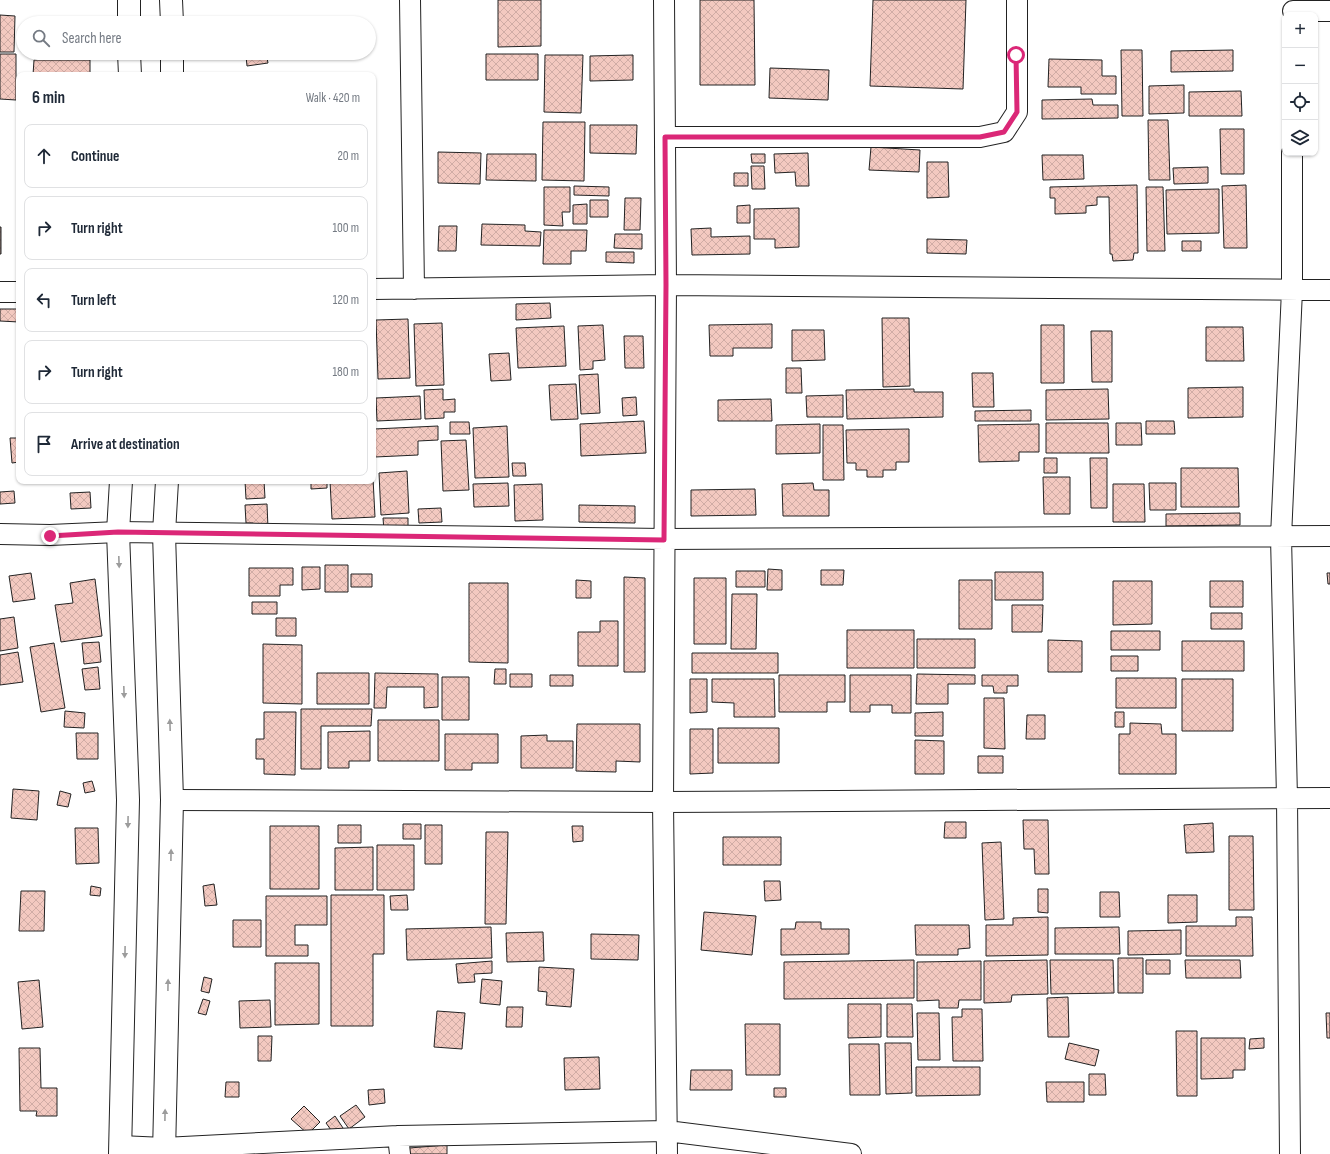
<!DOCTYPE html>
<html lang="en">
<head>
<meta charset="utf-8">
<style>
  :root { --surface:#fff; --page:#f2f2f3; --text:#1f2937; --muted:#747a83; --line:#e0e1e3 }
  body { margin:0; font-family:"Sofia Sans Condensed",sans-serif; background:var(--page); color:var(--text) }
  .controls { position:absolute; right:12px; top:12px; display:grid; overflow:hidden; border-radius:8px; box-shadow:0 1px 3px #0004 }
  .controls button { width:36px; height:36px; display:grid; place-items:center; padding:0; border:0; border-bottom:1px solid var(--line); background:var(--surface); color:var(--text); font:20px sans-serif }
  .stop { position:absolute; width:12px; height:12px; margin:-9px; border:3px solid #db2777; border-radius:50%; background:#fff }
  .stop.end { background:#db2777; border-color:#fff; box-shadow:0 1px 4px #0008 }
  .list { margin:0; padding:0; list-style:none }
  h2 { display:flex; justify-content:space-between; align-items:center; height:52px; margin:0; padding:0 16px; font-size:17px }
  h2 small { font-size:13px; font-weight:400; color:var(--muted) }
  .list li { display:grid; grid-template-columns:26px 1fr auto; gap:12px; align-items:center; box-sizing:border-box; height:64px; margin:0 8px 8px; padding:0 8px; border:1px solid var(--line); border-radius:8px }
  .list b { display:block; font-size:15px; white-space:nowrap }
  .list em { font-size:13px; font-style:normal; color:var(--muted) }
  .icon { flex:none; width:22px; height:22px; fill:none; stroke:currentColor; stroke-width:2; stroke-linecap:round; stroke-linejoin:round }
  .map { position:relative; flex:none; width:1330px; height:1154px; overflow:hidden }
  .search { position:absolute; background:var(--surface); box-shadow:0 1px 3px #0004; left:16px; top:16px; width:360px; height:44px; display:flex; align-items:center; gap:10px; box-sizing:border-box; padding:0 14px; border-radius:22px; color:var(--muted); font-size:15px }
  .panel { position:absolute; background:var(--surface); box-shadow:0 1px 3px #0004; left:16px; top:72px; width:360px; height:412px; border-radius:8px }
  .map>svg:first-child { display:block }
</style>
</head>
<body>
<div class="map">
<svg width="1330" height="1154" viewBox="0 0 1330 1154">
  <defs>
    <pattern id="building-cross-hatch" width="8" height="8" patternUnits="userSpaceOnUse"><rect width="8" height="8" fill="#f3c9c0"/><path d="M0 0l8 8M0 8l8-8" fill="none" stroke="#d0aca5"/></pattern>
  </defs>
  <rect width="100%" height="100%" fill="#fff"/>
  <!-- building -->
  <path fill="url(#building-cross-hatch)" stroke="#222" d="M 498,0 L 541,0 L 541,46 L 498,47 Z
    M 700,0 L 754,0 L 755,85 L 700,85 Z
    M 873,0 L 966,0 L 963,89 L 870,86 Z
    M 0,15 L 15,16 L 14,52 L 0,52 Z
    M 1121,50 L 1142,50 L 1143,116 L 1122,116 Z
    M 1233,50 L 1233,71 L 1171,72 L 1171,51 Z
    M 266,53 L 268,63 L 247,66 L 246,56 Z
    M 0,54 L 16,54 L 16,100 L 0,99 Z
    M 486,54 L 538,54 L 538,80 L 486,80 Z
    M 545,55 L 583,55 L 581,113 L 544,112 Z
    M 633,55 L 633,80 L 590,81 L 590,56 Z
    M 1049,59 L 1102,60 L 1102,76 L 1116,76 L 1116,94 L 1081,94 L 1081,87 L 1048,87 Z
    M 34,60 L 90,60 L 90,75 L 33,75 Z
    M 770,68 L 829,70 L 828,100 L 769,98 Z
    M 1184,85 L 1184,113 L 1149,114 L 1149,86 Z
    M 1241,91 L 1242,116 L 1189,116 L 1189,92 Z
    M 1092,99 L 1093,105 L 1118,105 L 1118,118 L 1042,119 L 1042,100 Z
    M 1148,120 L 1168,120 L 1170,180 L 1149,180 Z
    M 543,122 L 585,122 L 584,181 L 542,180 Z
    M 590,125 L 637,125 L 636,154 L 590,153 Z
    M 1220,129 L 1244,129 L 1244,174 L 1221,174 Z
    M 871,147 L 920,150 L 919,172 L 869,170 Z
    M 438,152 L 481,153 L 480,184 L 438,183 Z
    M 808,153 L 809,186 L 796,186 L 795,172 L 775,173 L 774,154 Z
    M 487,154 L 536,154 L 536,181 L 486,180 Z
    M 751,154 L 765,154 L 765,163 L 752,163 Z
    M 1042,155 L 1083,155 L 1084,179 L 1043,180 Z
    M 927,162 L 948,162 L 949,197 L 927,198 Z
    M 751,166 L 764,166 L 765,189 L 752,189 Z
    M 1208,167 L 1208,183 L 1174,184 L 1173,168 Z
    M 734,173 L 748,173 L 748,186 L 734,186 Z
    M 1137,185 L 1138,253 L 1134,253 L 1133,260 L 1113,261 L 1112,254 L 1110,254 L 1109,197 L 1097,197 L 1097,205 L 1086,206 L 1086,213 L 1055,214 L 1055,198 L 1050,198 L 1050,187 Z
    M 1246,185 L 1247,248 L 1224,248 L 1222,186 Z
    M 574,186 L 609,187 L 609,196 L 574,195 Z
    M 544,187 L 570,187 L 570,212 L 562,212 L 563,226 L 544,225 Z
    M 1146,187 L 1163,187 L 1165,251 L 1147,251 Z
    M 1219,189 L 1219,233 L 1167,234 L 1166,190 Z
    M 625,198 L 641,198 L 640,230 L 624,230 Z
    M 590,200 L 608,200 L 608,217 L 590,217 Z
    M 587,204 L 587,224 L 573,224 L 573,205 Z
    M 750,205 L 750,223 L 737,223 L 737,206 Z
    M 799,208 L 799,247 L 775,248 L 775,239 L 754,239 L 754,209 Z
    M 482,224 L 525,225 L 525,231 L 541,232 L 540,246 L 481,245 Z
    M 439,226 L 457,226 L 456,251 L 438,251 Z
    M 0,227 L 1,227 L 1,254 L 0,254 Z
    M 711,228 L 711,237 L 750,236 L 750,254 L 692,255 L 691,229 Z
    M 544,230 L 587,230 L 586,251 L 571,251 L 571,264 L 543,264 Z
    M 615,234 L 642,234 L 642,249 L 614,248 Z
    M 927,239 L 967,240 L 966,254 L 927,253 Z
    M 1182,241 L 1201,241 L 1201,251 L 1182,251 Z
    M 606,252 L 634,252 L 634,263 L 606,262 Z
    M 550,303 L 551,318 L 516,320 L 516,304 Z
    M 0,309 L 19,309 L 19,322 L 0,321 Z
    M 882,318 L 909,318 L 910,386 L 883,387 Z
    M 408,319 L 410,378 L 378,379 L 376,320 Z
    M 442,323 L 444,385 L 416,386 L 414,324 Z
    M 772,324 L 772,348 L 733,348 L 733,356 L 710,356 L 709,325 Z
    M 603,325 L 605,360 L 593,361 L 593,369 L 580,370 L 578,326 Z
    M 1041,325 L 1064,325 L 1064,383 L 1041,383 Z
    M 564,326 L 566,366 L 518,368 L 516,328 Z
    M 1206,327 L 1243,327 L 1244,361 L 1206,361 Z
    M 792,330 L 824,330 L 825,360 L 792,361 Z
    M 1091,331 L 1112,331 L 1112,382 L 1092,382 Z
    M 624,336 L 643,336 L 644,368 L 625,368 Z
    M 509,353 L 511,380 L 491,381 L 489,354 Z
    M 786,368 L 801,368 L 802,393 L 786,393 Z
    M 972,373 L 993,373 L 994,407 L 973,407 Z
    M 598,374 L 600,413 L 581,414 L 579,375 Z
    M 576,384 L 578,419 L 551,420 L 549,385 Z
    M 1243,387 L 1243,417 L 1188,418 L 1188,388 Z
    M 443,389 L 443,400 L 455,399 L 455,412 L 444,412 L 444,418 L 425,419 L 424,390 Z
    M 914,389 L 914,392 L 943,392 L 943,417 L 847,419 L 846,390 Z
    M 1108,389 L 1109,419 L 1046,420 L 1046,390 Z
    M 843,395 L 843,417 L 807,417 L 806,396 Z
    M 420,396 L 421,419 L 377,421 L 376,398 Z
    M 636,397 L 637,415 L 623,416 L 622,398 Z
    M 771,399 L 772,421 L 718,421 L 718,400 Z
    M 1031,410 L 1031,421 L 975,421 L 975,411 Z
    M 644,421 L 646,453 L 581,456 L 580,424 Z
    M 1146,421 L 1174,421 L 1175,434 L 1146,434 Z
    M 450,422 L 469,422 L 470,434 L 450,434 Z
    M 1046,423 L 1108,423 L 1109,453 L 1046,453 Z
    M 1116,423 L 1141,423 L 1142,445 L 1116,445 Z
    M 820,424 L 820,453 L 776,454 L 776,425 Z
    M 1039,424 L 1039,452 L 1019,452 L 1019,461 L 979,462 L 978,425 Z
    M 823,425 L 843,425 L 844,480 L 823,480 Z
    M 438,426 L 438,440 L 418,441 L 418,455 L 375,457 L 374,429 Z
    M 507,426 L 509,477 L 475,478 L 473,428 Z
    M 909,429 L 909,462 L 896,462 L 896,470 L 883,470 L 883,477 L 867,477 L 867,470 L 856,470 L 856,463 L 847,463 L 846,430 Z
    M 10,438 L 19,438 L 19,462 L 12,463 Z
    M 466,440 L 469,490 L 443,491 L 441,441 Z
    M 1044,458 L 1057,458 L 1057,473 L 1044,473 Z
    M 1090,458 L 1107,458 L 1107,508 L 1091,508 Z
    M 512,463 L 525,463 L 526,476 L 513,476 Z
    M 1181,468 L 1238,468 L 1239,507 L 1181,507 Z
    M 407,471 L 409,513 L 381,515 L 379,473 Z
    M 1043,477 L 1070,477 L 1070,514 L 1044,514 Z
    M 373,478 L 375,517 L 332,519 L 330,481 L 373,481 Z
    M 245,481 L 264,481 L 265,498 L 246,499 Z
    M 311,481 L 327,481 L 327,488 L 311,489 Z
    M 508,483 L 509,506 L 474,507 L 473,484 Z
    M 813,483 L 814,490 L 829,490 L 829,516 L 783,516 L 782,484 Z
    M 1149,483 L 1176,483 L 1176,510 L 1150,510 Z
    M 542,484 L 543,520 L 515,521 L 514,485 Z
    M 1113,484 L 1144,484 L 1145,522 L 1113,522 Z
    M 755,489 L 756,515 L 691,516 L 691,490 Z
    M 14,491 L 15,503 L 0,504 L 0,492 Z
    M 90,492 L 91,508 L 71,509 L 70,493 Z
    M 267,504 L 268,528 L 253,528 L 253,523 L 246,523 L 245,505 Z
    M 579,505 L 635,506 L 635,523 L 579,522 Z
    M 441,508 L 442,522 L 419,523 L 418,509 Z
    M 1240,513 L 1240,525 L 1166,526 L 1166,514 Z
    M 383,518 L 408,518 L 408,530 L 384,531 Z
    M 325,565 L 348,565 L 348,592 L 325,592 Z
    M 302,567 L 320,567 L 320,589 L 302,590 Z
    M 249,568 L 293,568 L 293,585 L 280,585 L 280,596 L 249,596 Z
    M 768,569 L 782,570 L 782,590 L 767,590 Z
    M 821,570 L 844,570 L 843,585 L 821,585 Z
    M 736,571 L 765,571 L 765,587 L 736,587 Z
    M 995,572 L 1043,572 L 1043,600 L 995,600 Z
    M 31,573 L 35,599 L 13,602 L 9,576 Z
    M 1327,573 L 1330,573 L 1330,584 L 1328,584 Z
    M 351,574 L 372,574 L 372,587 L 351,587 Z
    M 624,577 L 645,578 L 645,672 L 624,672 Z
    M 694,578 L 726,578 L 726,644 L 694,644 Z
    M 95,579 L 102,636 L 61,642 L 55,605 L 73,603 L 70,583 Z
    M 576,580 L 591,581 L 591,598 L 576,598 Z
    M 959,580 L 992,580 L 992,629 L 959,629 Z
    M 1113,581 L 1152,581 L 1152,624 L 1113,625 Z
    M 1210,581 L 1243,581 L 1243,607 L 1210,607 Z
    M 469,583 L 508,583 L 508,663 L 469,662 Z
    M 732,594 L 757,594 L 756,649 L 731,649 Z
    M 252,602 L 277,602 L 277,614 L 252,614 Z
    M 1012,605 L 1043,605 L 1042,632 L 1012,632 Z
    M 1211,613 L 1242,613 L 1242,629 L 1211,629 Z
    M 14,617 L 18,648 L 0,651 L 0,619 Z
    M 276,618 L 296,618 L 296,636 L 276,636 Z
    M 600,621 L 618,621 L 618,666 L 578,666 L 578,632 L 600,632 Z
    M 847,630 L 914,630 L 914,668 L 847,668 Z
    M 1111,631 L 1160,631 L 1160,650 L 1111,650 Z
    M 917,639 L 975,639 L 975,668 L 917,668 Z
    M 1048,640 L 1082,641 L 1082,672 L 1048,672 Z
    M 1182,641 L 1244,641 L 1244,671 L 1182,671 Z
    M 99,642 L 101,662 L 84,664 L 82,643 Z
    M 54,643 L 65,708 L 41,712 L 30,647 Z
    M 263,644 L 302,645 L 302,704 L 263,703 Z
    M 18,652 L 23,682 L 0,685 L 0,655 Z
    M 692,653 L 778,653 L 778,673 L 692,673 Z
    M 1111,656 L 1138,656 L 1138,671 L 1111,671 Z
    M 98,667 L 100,689 L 85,690 L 82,669 Z
    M 495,669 L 506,669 L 506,684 L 494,684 Z
    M 317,673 L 369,673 L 369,704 L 317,704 Z
    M 375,673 L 438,674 L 438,707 L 424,708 L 424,687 L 387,687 L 386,708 L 374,708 Z
    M 510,674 L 532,674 L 532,687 L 510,687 Z
    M 917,674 L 975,675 L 975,684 L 948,684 L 948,704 L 916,704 Z
    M 550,675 L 573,675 L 573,686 L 550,686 Z
    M 779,675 L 845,675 L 845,702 L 827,702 L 827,712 L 779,712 Z
    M 850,675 L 911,675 L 911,713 L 892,713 L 892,705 L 870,705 L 870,712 L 850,712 Z
    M 982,675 L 1018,675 L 1018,686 L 1007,686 L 1007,693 L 994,693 L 993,686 L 982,686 Z
    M 442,677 L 469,677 L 469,720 L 442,720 Z
    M 1116,678 L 1176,678 L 1176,708 L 1116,708 Z
    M 690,679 L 707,679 L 707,712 L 690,713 Z
    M 712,679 L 774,679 L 775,717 L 734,717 L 734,703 L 712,702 Z
    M 1182,679 L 1233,679 L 1233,731 L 1182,731 Z
    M 984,698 L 1004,698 L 1005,749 L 984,748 Z
    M 301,709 L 372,709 L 371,726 L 321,726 L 321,769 L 301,769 Z
    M 65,711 L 85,713 L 84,728 L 64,727 Z
    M 264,712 L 296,712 L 295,775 L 264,774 L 264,759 L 256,759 L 256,739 L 264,739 Z
    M 943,712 L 943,736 L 915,736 L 915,713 Z
    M 1115,712 L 1124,712 L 1124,727 L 1115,727 Z
    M 1027,715 L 1045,715 L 1045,739 L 1026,739 Z
    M 378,720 L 439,720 L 439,761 L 378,761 Z
    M 1130,723 L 1161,724 L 1162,734 L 1176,734 L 1176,774 L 1119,774 L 1119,734 L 1130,734 Z
    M 577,724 L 640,724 L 640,762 L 616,761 L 616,772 L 576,771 Z
    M 718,728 L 779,728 L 779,763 L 718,763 Z
    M 690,729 L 713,729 L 713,773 L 690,774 Z
    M 370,731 L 370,761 L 349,761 L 349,768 L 328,768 L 328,732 Z
    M 76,733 L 98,733 L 98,759 L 77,759 Z
    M 445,734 L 498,734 L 498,763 L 472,763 L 472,770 L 445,770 Z
    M 547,735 L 547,741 L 573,741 L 573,768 L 521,768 L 521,736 Z
    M 915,740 L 944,741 L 944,774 L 915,774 Z
    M 978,756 L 1003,756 L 1003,773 L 978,773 Z
    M 92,781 L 95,791 L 85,793 L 83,783 Z
    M 13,789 L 39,791 L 37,820 L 11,818 Z
    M 60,791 L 71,794 L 68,807 L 57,805 Z
    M 1023,820 L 1048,820 L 1049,874 L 1035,874 L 1034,849 L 1024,849 Z
    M 945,822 L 966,822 L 966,838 L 944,838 Z
    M 1213,823 L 1214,852 L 1186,853 L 1184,825 Z
    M 403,824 L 421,824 L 421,839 L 403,839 Z
    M 338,825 L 361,825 L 361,843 L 338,843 Z
    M 425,825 L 442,825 L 442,864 L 425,864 Z
    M 270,826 L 319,826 L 319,889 L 270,889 Z
    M 572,826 L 583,826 L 583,841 L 573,842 Z
    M 75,828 L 98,828 L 99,863 L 76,864 Z
    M 486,832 L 508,832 L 506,924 L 485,924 Z
    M 1229,836 L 1253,836 L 1254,910 L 1229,910 Z
    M 723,837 L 781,837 L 781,865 L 723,865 Z
    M 1001,842 L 1004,919 L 985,920 L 982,843 Z
    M 377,845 L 414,845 L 414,890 L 377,890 Z
    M 373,847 L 373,890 L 335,890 L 335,848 Z
    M 764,881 L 780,881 L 781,900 L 765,901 Z
    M 214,884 L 217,905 L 205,906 L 203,886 Z
    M 91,886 L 101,888 L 100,896 L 90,895 Z
    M 1038,889 L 1048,889 L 1048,913 L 1038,912 Z
    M 21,891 L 45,891 L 44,931 L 19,931 Z
    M 1100,892 L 1119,892 L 1120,917 L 1100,917 Z
    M 331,895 L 384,895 L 384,954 L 373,954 L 373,1026 L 331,1026 Z
    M 407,895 L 408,910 L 391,910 L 390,896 Z
    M 1168,895 L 1197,895 L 1197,922 L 1168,923 Z
    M 266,896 L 327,896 L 327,925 L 295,925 L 295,945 L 308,945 L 308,956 L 266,956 Z
    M 704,912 L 756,916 L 752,955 L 701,950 Z
    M 1048,917 L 1048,955 L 986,956 L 986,925 L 1013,925 L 1013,918 Z
    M 1236,917 L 1252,917 L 1253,956 L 1186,956 L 1186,926 L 1236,926 Z
    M 233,920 L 261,920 L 261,947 L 233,947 Z
    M 796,922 L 821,922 L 821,929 L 849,929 L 849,954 L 781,955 L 781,929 L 795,929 Z
    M 915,925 L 969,925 L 970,948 L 958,949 L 958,955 L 916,955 Z
    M 491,927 L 492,958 L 407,960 L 406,929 Z
    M 1119,927 L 1120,954 L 1055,954 L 1055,928 Z
    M 1181,930 L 1181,954 L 1128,955 L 1128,931 Z
    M 543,932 L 544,961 L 507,962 L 506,933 Z
    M 591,934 L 639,935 L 638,960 L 591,959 Z
    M 1118,958 L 1143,958 L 1143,993 L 1118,993 Z
    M 914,960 L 914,998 L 784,999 L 784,962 Z
    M 1047,960 L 1048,994 L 1012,995 L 1011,1002 L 984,1003 L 984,961 Z
    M 1050,960 L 1113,960 L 1114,993 L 1051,994 Z
    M 1146,960 L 1170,960 L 1170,974 L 1146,974 Z
    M 1185,960 L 1240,960 L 1241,978 L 1186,978 Z
    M 492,961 L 492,973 L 474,974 L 475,982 L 458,983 L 456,964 Z
    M 981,961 L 981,1000 L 959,1000 L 958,1008 L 939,1008 L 939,1000 L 917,1001 L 917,962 Z
    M 275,963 L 319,963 L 319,1024 L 275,1025 Z
    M 539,967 L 574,969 L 571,1007 L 546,1005 L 547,992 L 538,991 Z
    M 204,977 L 212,979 L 209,993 L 201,991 Z
    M 482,979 L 502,981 L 500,1005 L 480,1003 Z
    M 39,980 L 43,1027 L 22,1029 L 18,982 Z
    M 1068,997 L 1069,1037 L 1048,1037 L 1047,998 Z
    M 203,999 L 210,1001 L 206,1015 L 198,1013 Z
    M 270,1000 L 271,1027 L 240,1028 L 239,1001 Z
    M 848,1004 L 881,1004 L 881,1037 L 848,1038 Z
    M 887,1004 L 912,1004 L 913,1037 L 887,1037 Z
    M 507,1007 L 523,1007 L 522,1027 L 506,1027 Z
    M 962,1009 L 982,1009 L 983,1061 L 953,1061 L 952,1017 L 962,1017 Z
    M 437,1011 L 465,1013 L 462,1049 L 434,1047 Z
    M 917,1013 L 939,1013 L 940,1060 L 918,1060 Z
    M 1326,1013 L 1330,1013 L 1330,1038 L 1327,1038 Z
    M 745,1024 L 780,1024 L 780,1075 L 746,1075 Z
    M 1176,1031 L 1197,1031 L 1197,1096 L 1177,1096 Z
    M 258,1036 L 272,1036 L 271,1061 L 258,1061 Z
    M 1201,1038 L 1245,1038 L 1245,1070 L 1233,1070 L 1233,1078 L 1201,1079 Z
    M 1264,1038 L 1264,1048 L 1249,1049 L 1250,1039 Z
    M 885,1043 L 911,1043 L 912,1093 L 886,1094 Z
    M 1069,1043 L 1099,1050 L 1095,1066 L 1065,1059 Z
    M 849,1044 L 879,1044 L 880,1095 L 850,1095 Z
    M 19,1048 L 40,1048 L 41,1088 L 57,1088 L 57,1116 L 36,1116 L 37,1111 L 20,1111 Z
    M 599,1057 L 600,1089 L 565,1090 L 564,1058 Z
    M 916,1067 L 980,1067 L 980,1095 L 916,1096 Z
    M 691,1070 L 732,1070 L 732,1090 L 690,1090 Z
    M 1089,1074 L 1105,1074 L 1106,1095 L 1089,1095 Z
    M 226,1082 L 239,1082 L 239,1097 L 225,1097 Z
    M 1046,1082 L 1084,1082 L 1084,1102 L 1047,1102 Z
    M 774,1088 L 786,1088 L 786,1097 L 774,1097 Z
    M 384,1089 L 385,1103 L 369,1105 L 368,1090 Z
    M 356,1105 L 365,1117 L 349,1129 L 340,1116 Z
    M 304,1106 L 320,1122 L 308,1134 L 291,1119 Z
    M 335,1116 L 345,1131 L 336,1137 L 326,1123 Z
    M 447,1145 L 447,1154 L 410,1154 L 409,1148 Z"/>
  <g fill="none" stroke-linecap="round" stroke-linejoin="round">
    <defs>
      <path id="minor" d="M 410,0 L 414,289
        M 664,0 L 666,285 L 663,802 L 667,1154
        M 1293,11 L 1330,11
        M 665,137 L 980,137 L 1004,132 L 1017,112 L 1017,0
        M 373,289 L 666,285 L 1330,290
        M 0,292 L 19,292
        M 0,534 L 50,535 L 118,532 L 664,539 L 1330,536
        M 172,800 L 663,802 L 1330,798
        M 398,1136 L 400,1154
        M 120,1146 L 164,1148 L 398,1136 L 667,1131 L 851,1154
        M 1290,1154 L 1287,798 L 1281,537 L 1292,290 L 1292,153"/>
      <path id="trunk" d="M 129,0 L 129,23
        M 171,0 L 172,23
        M 129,53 L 130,75
        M 172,53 L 172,75
        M 120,1154 L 128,800 L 118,532 L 121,481
        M 164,1154 L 172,800 L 164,533 L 167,481"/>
    </defs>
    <!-- minor casing -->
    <use href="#minor" stroke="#222" stroke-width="22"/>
    <!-- trunk casing -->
    <use href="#trunk" stroke="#222" stroke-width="24"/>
    <!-- minor -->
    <use href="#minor" stroke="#fff" stroke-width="20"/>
    <!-- trunk -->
    <use href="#trunk" stroke="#fff" stroke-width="22"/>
  </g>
  <!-- one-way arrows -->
  <defs><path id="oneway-solid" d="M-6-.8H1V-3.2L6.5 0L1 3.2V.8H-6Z"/></defs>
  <g fill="#9c9c9c">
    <use href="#oneway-solid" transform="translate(119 562) rotate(88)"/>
    <use href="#oneway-solid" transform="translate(124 692) rotate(88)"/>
    <use href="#oneway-solid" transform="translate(170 725) rotate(-92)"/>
    <use href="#oneway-solid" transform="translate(128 822) rotate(91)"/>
    <use href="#oneway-solid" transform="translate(171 855) rotate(-89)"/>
    <use href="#oneway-solid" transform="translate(125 952) rotate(91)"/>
    <use href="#oneway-solid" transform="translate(168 985) rotate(-89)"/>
    <use href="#oneway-solid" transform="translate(165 1115) rotate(-89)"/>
  </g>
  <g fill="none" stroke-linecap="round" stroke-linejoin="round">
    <!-- route -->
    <path stroke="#db2777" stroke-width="5" d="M 50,536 L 118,532 L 664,540 L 666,285 L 665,137 L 980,137 L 1004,132 L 1017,112 L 1016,55"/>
  </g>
</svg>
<div class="controls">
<button>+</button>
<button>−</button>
<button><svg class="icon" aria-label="locate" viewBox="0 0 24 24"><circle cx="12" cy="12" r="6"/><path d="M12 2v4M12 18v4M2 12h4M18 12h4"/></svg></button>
<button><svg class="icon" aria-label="layers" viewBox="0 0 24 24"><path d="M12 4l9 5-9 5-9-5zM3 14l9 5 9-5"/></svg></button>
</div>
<div class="stop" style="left:1016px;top:55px"></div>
<div class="stop end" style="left:50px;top:536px"></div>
<div class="search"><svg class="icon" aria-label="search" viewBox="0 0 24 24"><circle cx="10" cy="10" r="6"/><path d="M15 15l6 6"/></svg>Search here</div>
<section class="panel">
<h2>6 min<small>Walk · 420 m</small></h2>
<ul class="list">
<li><svg class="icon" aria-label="ahead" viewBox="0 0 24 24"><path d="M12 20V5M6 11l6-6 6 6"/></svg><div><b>Continue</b></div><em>20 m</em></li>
<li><svg class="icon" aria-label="right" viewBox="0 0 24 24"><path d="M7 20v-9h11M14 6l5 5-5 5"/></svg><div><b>Turn right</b></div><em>100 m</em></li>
<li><svg class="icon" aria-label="left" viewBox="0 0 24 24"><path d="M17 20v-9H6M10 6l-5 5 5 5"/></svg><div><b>Turn left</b></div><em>120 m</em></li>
<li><svg class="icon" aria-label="right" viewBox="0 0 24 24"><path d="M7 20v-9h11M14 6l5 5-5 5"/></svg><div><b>Turn right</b></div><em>180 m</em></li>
<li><svg class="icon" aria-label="arrive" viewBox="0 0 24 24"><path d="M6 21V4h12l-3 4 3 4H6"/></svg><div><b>Arrive at destination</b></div></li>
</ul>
</section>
</div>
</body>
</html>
